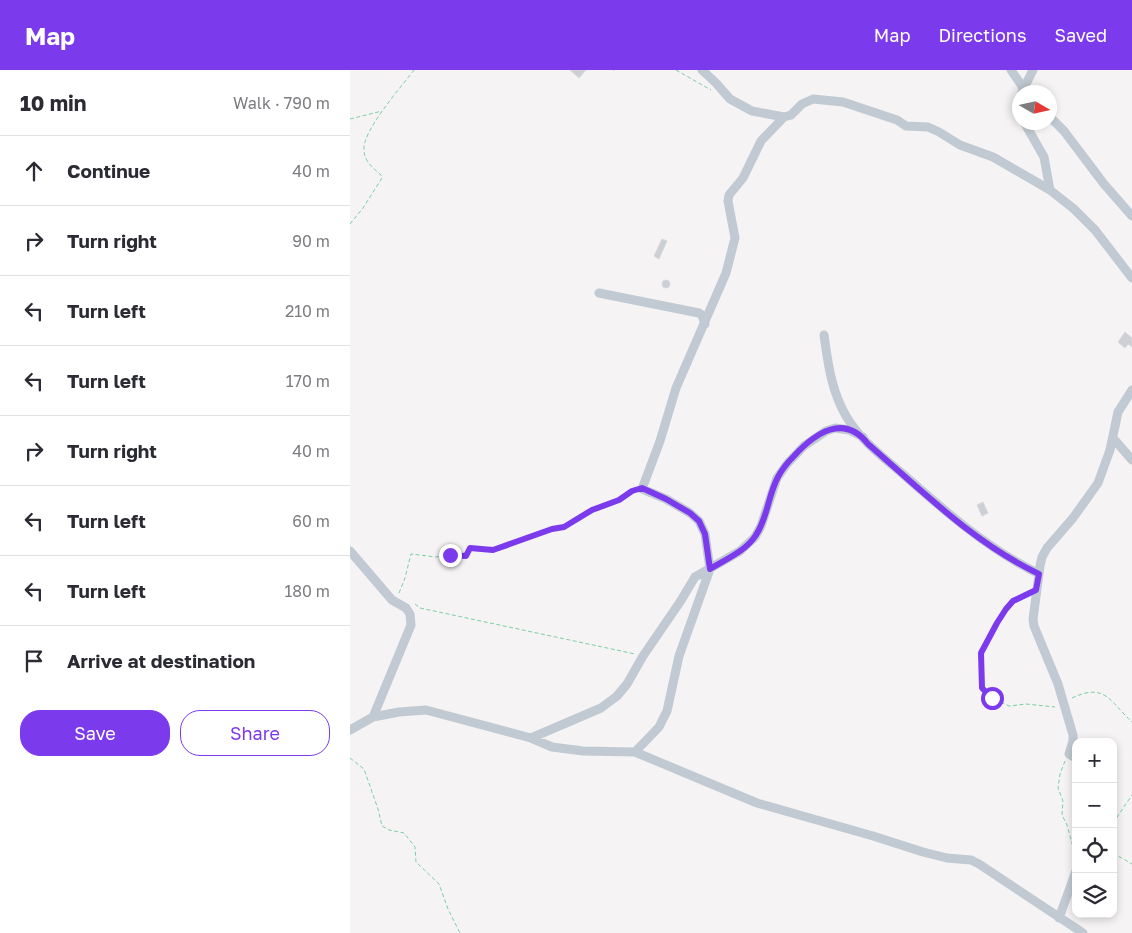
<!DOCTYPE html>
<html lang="en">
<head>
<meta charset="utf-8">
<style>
  :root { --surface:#fff; --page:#f7f7f7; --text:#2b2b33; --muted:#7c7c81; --line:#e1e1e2; --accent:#7c3aed }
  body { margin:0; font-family:"Golos Text",sans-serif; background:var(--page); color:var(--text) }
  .controls { position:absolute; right:15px; bottom:15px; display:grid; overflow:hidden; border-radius:10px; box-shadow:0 2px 8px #0003 }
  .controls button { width:45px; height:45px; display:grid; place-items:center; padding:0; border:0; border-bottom:1px solid var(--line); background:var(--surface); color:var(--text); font:25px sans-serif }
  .compass { position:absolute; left:662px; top:15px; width:45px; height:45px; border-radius:50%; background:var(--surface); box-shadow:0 2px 8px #0003; rotate:99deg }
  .stop { position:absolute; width:15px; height:15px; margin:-11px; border:4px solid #7c3aed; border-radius:50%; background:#fff }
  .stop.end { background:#7c3aed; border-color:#fff; box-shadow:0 1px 5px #0008 }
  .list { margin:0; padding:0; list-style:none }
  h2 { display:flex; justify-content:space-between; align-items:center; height:65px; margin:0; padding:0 20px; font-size:21px }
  h2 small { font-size:16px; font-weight:400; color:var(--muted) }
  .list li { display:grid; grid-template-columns:32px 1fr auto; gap:15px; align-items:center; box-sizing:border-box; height:70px; padding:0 20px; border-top:1px solid var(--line) }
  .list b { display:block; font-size:19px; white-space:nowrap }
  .list em { font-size:16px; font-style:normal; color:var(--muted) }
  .actions { display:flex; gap:10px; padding:15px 20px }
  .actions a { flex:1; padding:11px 0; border:1px solid var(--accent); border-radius:20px; text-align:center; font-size:18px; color:var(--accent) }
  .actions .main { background:var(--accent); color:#fff }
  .icon { flex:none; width:28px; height:28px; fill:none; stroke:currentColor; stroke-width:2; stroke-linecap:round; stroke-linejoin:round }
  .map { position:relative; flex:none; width:782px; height:863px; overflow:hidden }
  header { display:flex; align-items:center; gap:30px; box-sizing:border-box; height:70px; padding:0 25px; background:var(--accent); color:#fff }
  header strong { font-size:24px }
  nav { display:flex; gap:28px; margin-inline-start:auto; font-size:18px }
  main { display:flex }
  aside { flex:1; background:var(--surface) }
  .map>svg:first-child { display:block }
</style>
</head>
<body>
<header>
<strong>Map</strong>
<nav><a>Map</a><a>Directions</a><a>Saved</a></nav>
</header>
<main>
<aside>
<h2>10 min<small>Walk · 790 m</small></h2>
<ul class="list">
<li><svg class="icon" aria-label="ahead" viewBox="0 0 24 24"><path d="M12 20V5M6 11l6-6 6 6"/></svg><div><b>Continue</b></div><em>40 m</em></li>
<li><svg class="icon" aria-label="right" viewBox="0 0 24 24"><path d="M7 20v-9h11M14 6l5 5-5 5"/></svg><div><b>Turn right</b></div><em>90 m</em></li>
<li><svg class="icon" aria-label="left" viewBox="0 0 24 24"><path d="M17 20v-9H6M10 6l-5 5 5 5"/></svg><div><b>Turn left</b></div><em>210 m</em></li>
<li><svg class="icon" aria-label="left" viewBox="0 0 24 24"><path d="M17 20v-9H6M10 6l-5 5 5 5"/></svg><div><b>Turn left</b></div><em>170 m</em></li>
<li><svg class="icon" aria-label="right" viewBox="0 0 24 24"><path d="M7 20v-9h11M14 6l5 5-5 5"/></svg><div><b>Turn right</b></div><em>40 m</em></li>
<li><svg class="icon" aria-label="left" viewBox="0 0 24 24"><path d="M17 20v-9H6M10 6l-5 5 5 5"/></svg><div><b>Turn left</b></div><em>60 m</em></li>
<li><svg class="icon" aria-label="left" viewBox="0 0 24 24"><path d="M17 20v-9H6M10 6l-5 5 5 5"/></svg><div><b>Turn left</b></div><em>180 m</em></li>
<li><svg class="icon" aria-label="arrive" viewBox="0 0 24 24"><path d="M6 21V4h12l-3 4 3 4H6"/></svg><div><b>Arrive at destination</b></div></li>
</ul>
<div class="actions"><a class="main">Save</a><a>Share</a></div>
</aside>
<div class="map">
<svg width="782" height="863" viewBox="0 0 782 863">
  <rect width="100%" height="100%" fill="#f5f3f3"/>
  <!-- building -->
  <path fill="#cdcfd5" stroke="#d7d9de" d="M 220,0 L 236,0 L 229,8 Z
    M 312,169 L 317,171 L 309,189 L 304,186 Z
    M312 214a4 4 0 1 1 8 0a4 4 0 1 1-8 0Z
    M 775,262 L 782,268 L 782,277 L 778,274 L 775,278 L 768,272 Z
    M 633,432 L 638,443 L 632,446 L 627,435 Z"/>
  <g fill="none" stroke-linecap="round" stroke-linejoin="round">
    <!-- path -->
    <path stroke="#7ad0a6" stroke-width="1" stroke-dasharray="4 2.5" stroke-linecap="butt" d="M 263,0 L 264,0
      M 326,0 L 361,20
      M 0,49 L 32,41
      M 0,154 L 13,138 L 32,108 L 31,105 C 23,98 14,91 14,80 C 12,61 52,16 64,0
      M 49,523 L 55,508 L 61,484 L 86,487 L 100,485 L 116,486 L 118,479 L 120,478 L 143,480 L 202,459 L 214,457 L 242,439 L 269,429 L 284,421
      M 679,524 C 650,537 647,555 632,581 L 631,587 L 631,613 L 633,618 L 642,628 L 659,636 L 676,634 L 705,637
      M 65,534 L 70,538 L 285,584
      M 722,628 C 756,612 760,632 782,652
      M 0,688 L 14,699 L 28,739 L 32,756 L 39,760 L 54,763 L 65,777 L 66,792 L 89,814 L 98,839 L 110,863
      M 715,691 L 710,704 L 708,718 L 713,731 L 712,745 L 717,755 L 726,788
      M 763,753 L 782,725
      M 763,783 L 782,794"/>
    <!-- minor -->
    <path stroke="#c1cad2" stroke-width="9" d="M 352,0 L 366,13 L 380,29 L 402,41 L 434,47 L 441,45 L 452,34 L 463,29 L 493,32 L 547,50 L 556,56 L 578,57 L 589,62 L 610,75 L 643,87 L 700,120 L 724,139 L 745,160 L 782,208
      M 661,0 L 676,22
      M 672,22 L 683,0
      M 670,30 L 670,42
      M 700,47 L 714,61 L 754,114 L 782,146
      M 674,52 L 694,87 L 700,120
      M 249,223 L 349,243 L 352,245 L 355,254
      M 474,265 C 478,293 481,320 496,346 C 510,370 533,387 554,405 C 596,442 638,479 689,504
      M 763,368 L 782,390
      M 0,481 L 42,530 L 56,538 L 60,544 L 61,555 L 23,647 L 0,660
      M 23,647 L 49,642 L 76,640 L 181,668 L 202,677 L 233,681 L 285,682 L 407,733 L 523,766 L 573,782 L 597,788 L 621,790 L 629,794 L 733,863
      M 181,668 L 251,638 L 267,626 L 277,614 L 293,586 L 330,532 L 345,507 L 390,481 L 405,467 L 411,456 L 427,408 L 437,394 L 454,376 L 476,361 L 485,358 L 499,360 L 513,367
      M 285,682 L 309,657 L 317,641 L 329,586 L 360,499 L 355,464 L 349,451 L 340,443 L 316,429 L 292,419 L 310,371 L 326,318 L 376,203 L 385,168 L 378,131 L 379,125 L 393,108 L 411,71 L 434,47
      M 726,688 L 719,684 L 723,671 L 723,665 L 708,614 L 684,556 L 683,549 L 690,496 L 692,487 L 697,478 L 723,448 L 748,413 L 760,380 L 768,342 L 782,320
      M 709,848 L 726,801"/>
  </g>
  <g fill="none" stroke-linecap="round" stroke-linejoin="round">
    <!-- route -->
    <path stroke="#7c3aed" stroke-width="6" d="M 100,485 L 116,486 L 120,478 L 143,480 L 202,459 L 214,457 L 242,440 L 269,430 L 282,421 L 292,418 L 316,429 L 340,443 L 349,451 L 355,464 L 360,499 C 376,489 396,481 406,465 C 418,447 418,425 428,407 C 432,399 438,392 444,386 C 465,363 494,343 518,374 C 572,421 624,473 689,504 L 686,520 L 663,531 L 656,539 L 647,553 L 631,583 L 632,618 L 642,628"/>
  </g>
</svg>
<div class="controls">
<button>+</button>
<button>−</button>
<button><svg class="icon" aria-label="locate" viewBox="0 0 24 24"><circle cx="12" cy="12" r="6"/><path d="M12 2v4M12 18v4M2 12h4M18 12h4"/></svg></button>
<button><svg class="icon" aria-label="layers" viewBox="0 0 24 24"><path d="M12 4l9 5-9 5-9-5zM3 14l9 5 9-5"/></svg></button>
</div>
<svg class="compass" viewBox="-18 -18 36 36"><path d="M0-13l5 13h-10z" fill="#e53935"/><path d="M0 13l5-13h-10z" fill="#7c7c81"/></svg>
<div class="stop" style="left:642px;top:628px"></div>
<div class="stop end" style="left:100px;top:485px"></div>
</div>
</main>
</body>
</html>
